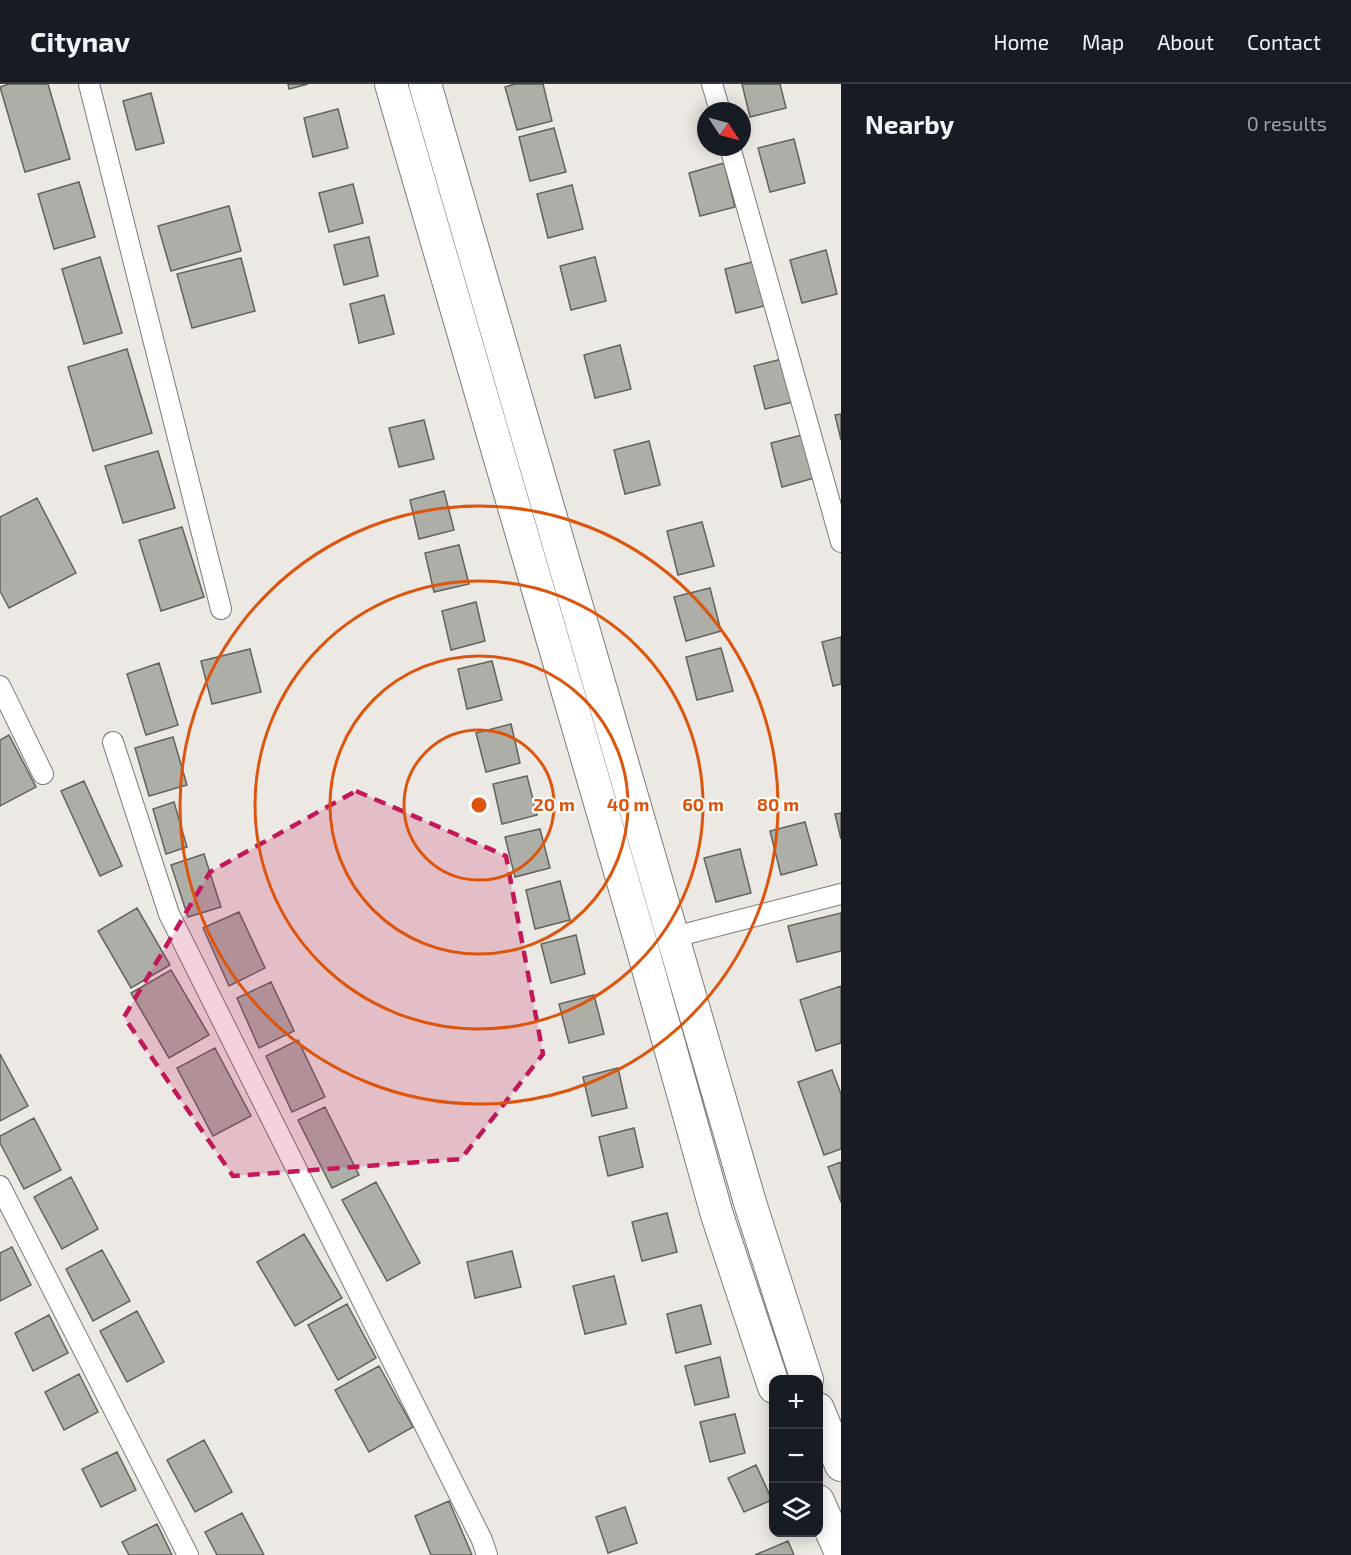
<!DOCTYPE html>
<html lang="en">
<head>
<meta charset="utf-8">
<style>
  :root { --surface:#171b24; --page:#242831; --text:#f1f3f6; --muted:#9ea1a6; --line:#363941 }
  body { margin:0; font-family:"Exo 2",sans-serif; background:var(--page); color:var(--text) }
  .controls { position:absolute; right:18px; bottom:18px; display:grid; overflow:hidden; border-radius:12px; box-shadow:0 3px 15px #0003 }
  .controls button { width:54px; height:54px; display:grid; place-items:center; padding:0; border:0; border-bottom:2px solid var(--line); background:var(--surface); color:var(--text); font:30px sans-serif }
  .compass { position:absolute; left:697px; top:18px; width:54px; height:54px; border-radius:50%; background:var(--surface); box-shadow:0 3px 15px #0003; rotate:126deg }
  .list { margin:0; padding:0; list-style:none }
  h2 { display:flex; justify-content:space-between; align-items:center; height:78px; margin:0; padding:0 24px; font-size:26px }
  h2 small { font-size:20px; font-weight:400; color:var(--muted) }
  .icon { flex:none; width:33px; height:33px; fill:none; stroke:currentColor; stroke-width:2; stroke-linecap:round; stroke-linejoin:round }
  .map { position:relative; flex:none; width:841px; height:1471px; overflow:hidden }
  header { display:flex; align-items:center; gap:36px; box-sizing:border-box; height:84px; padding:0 30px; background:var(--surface); border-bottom:2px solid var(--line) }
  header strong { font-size:28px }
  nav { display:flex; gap:33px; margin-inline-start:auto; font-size:21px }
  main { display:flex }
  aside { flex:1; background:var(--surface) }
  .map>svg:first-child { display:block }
</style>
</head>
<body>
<header>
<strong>Citynav</strong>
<nav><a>Home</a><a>Map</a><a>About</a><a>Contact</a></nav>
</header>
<main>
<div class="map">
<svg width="841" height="1471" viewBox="0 0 841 1471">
  <rect width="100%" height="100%" fill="#ece8e3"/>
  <!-- building -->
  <path fill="#aeaea8" stroke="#63635e" stroke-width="1.5" d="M 9,0 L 48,0 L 70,75 L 25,88 L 0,3 Z
    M 288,0 L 308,0 L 289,5 Z
    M 515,0 L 543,0 L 552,37 L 517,46 L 505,3 Z
    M 742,0 L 780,0 L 786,24 L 750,33 Z
    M 151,9 L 164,59 L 136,66 L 123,17 Z
    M 338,25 L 348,64 L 313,73 L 304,34 Z
    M 554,44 L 566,88 L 530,97 L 519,53 Z
    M 794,55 L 805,99 L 770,108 L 758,64 Z
    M 724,79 L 735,123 L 700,132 L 689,89 Z
    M 79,98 L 95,153 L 54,165 L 38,110 Z
    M 353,100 L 363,139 L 329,148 L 319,109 Z
    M 572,101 L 583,145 L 548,154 L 537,110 Z
    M 229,122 L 241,167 L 171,187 L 158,142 Z
    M 369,153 L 378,192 L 344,201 L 334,161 Z
    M 826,166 L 837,210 L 802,219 L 790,176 Z
    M 100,173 L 122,249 L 84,260 L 62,185 Z
    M 595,173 L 606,217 L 571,226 L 560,182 Z
    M 241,174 L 255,227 L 192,244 L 177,190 Z
    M 760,176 L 772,220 L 736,229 L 725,185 Z
    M 384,211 L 394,250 L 359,259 L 350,220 Z
    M 620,261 L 631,305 L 595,314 L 584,271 Z
    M 127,265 L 152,349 L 93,367 L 68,283 Z
    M 790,273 L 801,316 L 765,325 L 754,282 Z
    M 841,330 L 841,356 L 835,331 Z
    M 424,336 L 434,375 L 399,383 L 389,344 Z
    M 806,350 L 818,393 L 782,403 L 771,359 Z
    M 649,357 L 660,401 L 625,410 L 614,366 Z
    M 158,367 L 175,424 L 123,439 L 105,382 Z
    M 444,407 L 454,446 L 419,455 L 410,416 Z
    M 37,414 L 76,489 L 9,524 L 0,507 L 0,433 Z
    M 702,438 L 714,482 L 678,491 L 667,447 Z
    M 182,443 L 204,513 L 161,527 L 139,456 Z
    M 459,461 L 469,500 L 434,508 L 425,469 Z
    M 710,504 L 721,547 L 686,557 L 674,513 Z
    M 476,518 L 485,557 L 451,566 L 442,527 Z
    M 841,553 L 841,600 L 833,602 L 822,558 Z
    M 721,564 L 733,607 L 697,616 L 686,573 Z
    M 250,565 L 261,608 L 212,620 L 201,577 Z
    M 492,577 L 502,616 L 467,625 L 458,585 Z
    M 159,579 L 178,641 L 146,651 L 127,590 Z
    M 511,640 L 520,679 L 486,688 L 476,649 Z
    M 9,651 L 36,703 L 0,722 L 0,656 Z
    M 173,653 L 187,701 L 149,712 L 135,664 Z
    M 527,692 L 537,731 L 502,740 L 493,700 Z
    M 84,697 L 122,782 L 100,792 L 61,707 Z
    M 174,718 L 187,763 L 166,770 L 153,725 Z
    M 841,729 L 841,755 L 835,730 Z
    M 805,738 L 817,781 L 781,791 L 770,747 Z
    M 540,745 L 550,784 L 515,793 L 505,753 Z
    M 740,765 L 751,809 L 716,818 L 704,774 Z
    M 204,770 L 221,823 L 188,833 L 171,781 Z
    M 560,797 L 570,836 L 535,845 L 526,806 Z
    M 137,824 L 170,881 L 131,904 L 98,847 Z
    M 239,828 L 265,884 L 229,902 L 203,844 Z
    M 841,829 L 841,867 L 797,878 L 788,842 Z
    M 576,851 L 585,890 L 551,899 L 541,860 Z
    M 171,886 L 209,951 L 169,974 L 131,909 Z
    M 271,898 L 294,947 L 259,964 L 237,914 Z
    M 841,902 L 841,959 L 816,967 L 800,916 Z
    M 594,911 L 604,950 L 569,959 L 559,920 Z
    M 298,956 L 325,1013 L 292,1028 L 266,972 Z
    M 215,964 L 251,1032 L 213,1052 L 177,984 Z
    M 0,970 L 28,1022 L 0,1037 Z
    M 618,984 L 627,1024 L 592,1032 L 583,993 Z
    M 832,986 L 841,1010 L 841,1065 L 824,1071 L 798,998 Z
    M 325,1023 L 359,1091 L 332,1104 L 298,1036 Z
    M 34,1034 L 61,1086 L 24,1105 L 0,1059 L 0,1052 Z
    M 634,1044 L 643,1083 L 608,1092 L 599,1053 Z
    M 841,1078 L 841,1118 L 828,1083 Z
    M 71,1093 L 98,1145 L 62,1165 L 34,1113 Z
    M 376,1098 L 420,1179 L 387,1197 L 342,1116 Z
    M 667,1129 L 677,1168 L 642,1177 L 632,1138 Z
    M 304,1150 L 342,1214 L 295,1242 L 257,1178 Z
    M 12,1163 L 31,1201 L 0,1217 L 0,1169 Z
    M 102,1166 L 130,1217 L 93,1237 L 66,1185 Z
    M 512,1167 L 521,1203 L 475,1214 L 467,1178 Z
    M 614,1192 L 626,1240 L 585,1250 L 573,1202 Z
    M 347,1220 L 376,1274 L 338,1296 L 308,1241 Z
    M 701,1221 L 711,1260 L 676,1269 L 667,1230 Z
    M 137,1227 L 164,1278 L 127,1298 L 100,1247 Z
    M 49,1231 L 68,1269 L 33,1287 L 15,1249 Z
    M 720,1273 L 729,1313 L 695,1321 L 685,1282 Z
    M 379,1282 L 413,1343 L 369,1368 L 335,1306 Z
    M 79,1290 L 98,1328 L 64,1346 L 45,1308 Z
    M 735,1330 L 745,1369 L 710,1378 L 700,1338 Z
    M 204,1356 L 232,1408 L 195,1428 L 167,1376 Z
    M 117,1368 L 136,1406 L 101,1423 L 82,1385 Z
    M 756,1381 L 772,1416 L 744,1428 L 728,1394 Z
    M 449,1417 L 472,1471 L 431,1471 L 415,1432 Z
    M 625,1423 L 637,1459 L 608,1469 L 596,1433 Z
    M 242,1429 L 264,1471 L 217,1471 L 205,1448 Z
    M 157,1440 L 172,1471 L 129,1471 L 122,1458 Z
    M 788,1457 L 794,1471 L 755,1471 Z"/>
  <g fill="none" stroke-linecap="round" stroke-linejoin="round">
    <defs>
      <path id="street" d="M 89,0 L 221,525
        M 712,0 L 720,27
        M 730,63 L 841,458
        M 0,602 L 43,690
        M 113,658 L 169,830 L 482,1456 L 487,1471
        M 674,853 L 841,810
        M 0,1102 L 188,1471"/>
      <path id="primary" d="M 391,0 L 642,863 L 717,1131 L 774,1303
        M 425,0 L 751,1122 L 807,1296
        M 818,1325 L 841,1381
        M 818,1417 L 841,1469"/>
    </defs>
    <!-- street casing -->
    <use href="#street" stroke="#7e7b76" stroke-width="22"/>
    <!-- primary casing -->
    <use href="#primary" stroke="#7e7b76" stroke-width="34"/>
    <!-- street -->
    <use href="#street" stroke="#fff" stroke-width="20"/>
    <!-- primary -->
    <use href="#primary" stroke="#fff" stroke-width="32"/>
  </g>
  <!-- marked area -->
  <path fill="#c2185b" fill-opacity="0.2" stroke="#c2185b" stroke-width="4.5" stroke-dasharray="12 8" stroke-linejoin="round" d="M 356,707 L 506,772 L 543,970 L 461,1075 L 233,1092 L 124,933 L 210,788 Z"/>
  <!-- distance rings -->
  <g fill="none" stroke="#dd550c" stroke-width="3">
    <circle cx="479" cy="721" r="75"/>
    <circle cx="479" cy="721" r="149"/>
    <circle cx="479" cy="721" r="224"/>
    <circle cx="479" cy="721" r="299"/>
  </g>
  <circle cx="479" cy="721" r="9" fill="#dd550c" stroke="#fff" stroke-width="3"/>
  <g font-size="18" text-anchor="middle" font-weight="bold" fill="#dd550c" stroke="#fff" stroke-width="4.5" stroke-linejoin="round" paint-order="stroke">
    <text x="554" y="727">20 m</text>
    <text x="628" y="727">40 m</text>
    <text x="703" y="727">60 m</text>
    <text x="778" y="727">80 m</text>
  </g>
</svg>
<div class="controls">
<button>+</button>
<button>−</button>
<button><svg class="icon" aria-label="layers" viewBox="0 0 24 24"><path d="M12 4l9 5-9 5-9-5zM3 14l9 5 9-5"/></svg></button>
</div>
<svg class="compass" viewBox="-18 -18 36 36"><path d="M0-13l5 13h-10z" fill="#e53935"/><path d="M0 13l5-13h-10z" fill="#9ea1a6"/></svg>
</div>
<aside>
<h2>Nearby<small>0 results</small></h2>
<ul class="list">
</ul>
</aside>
</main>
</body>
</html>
